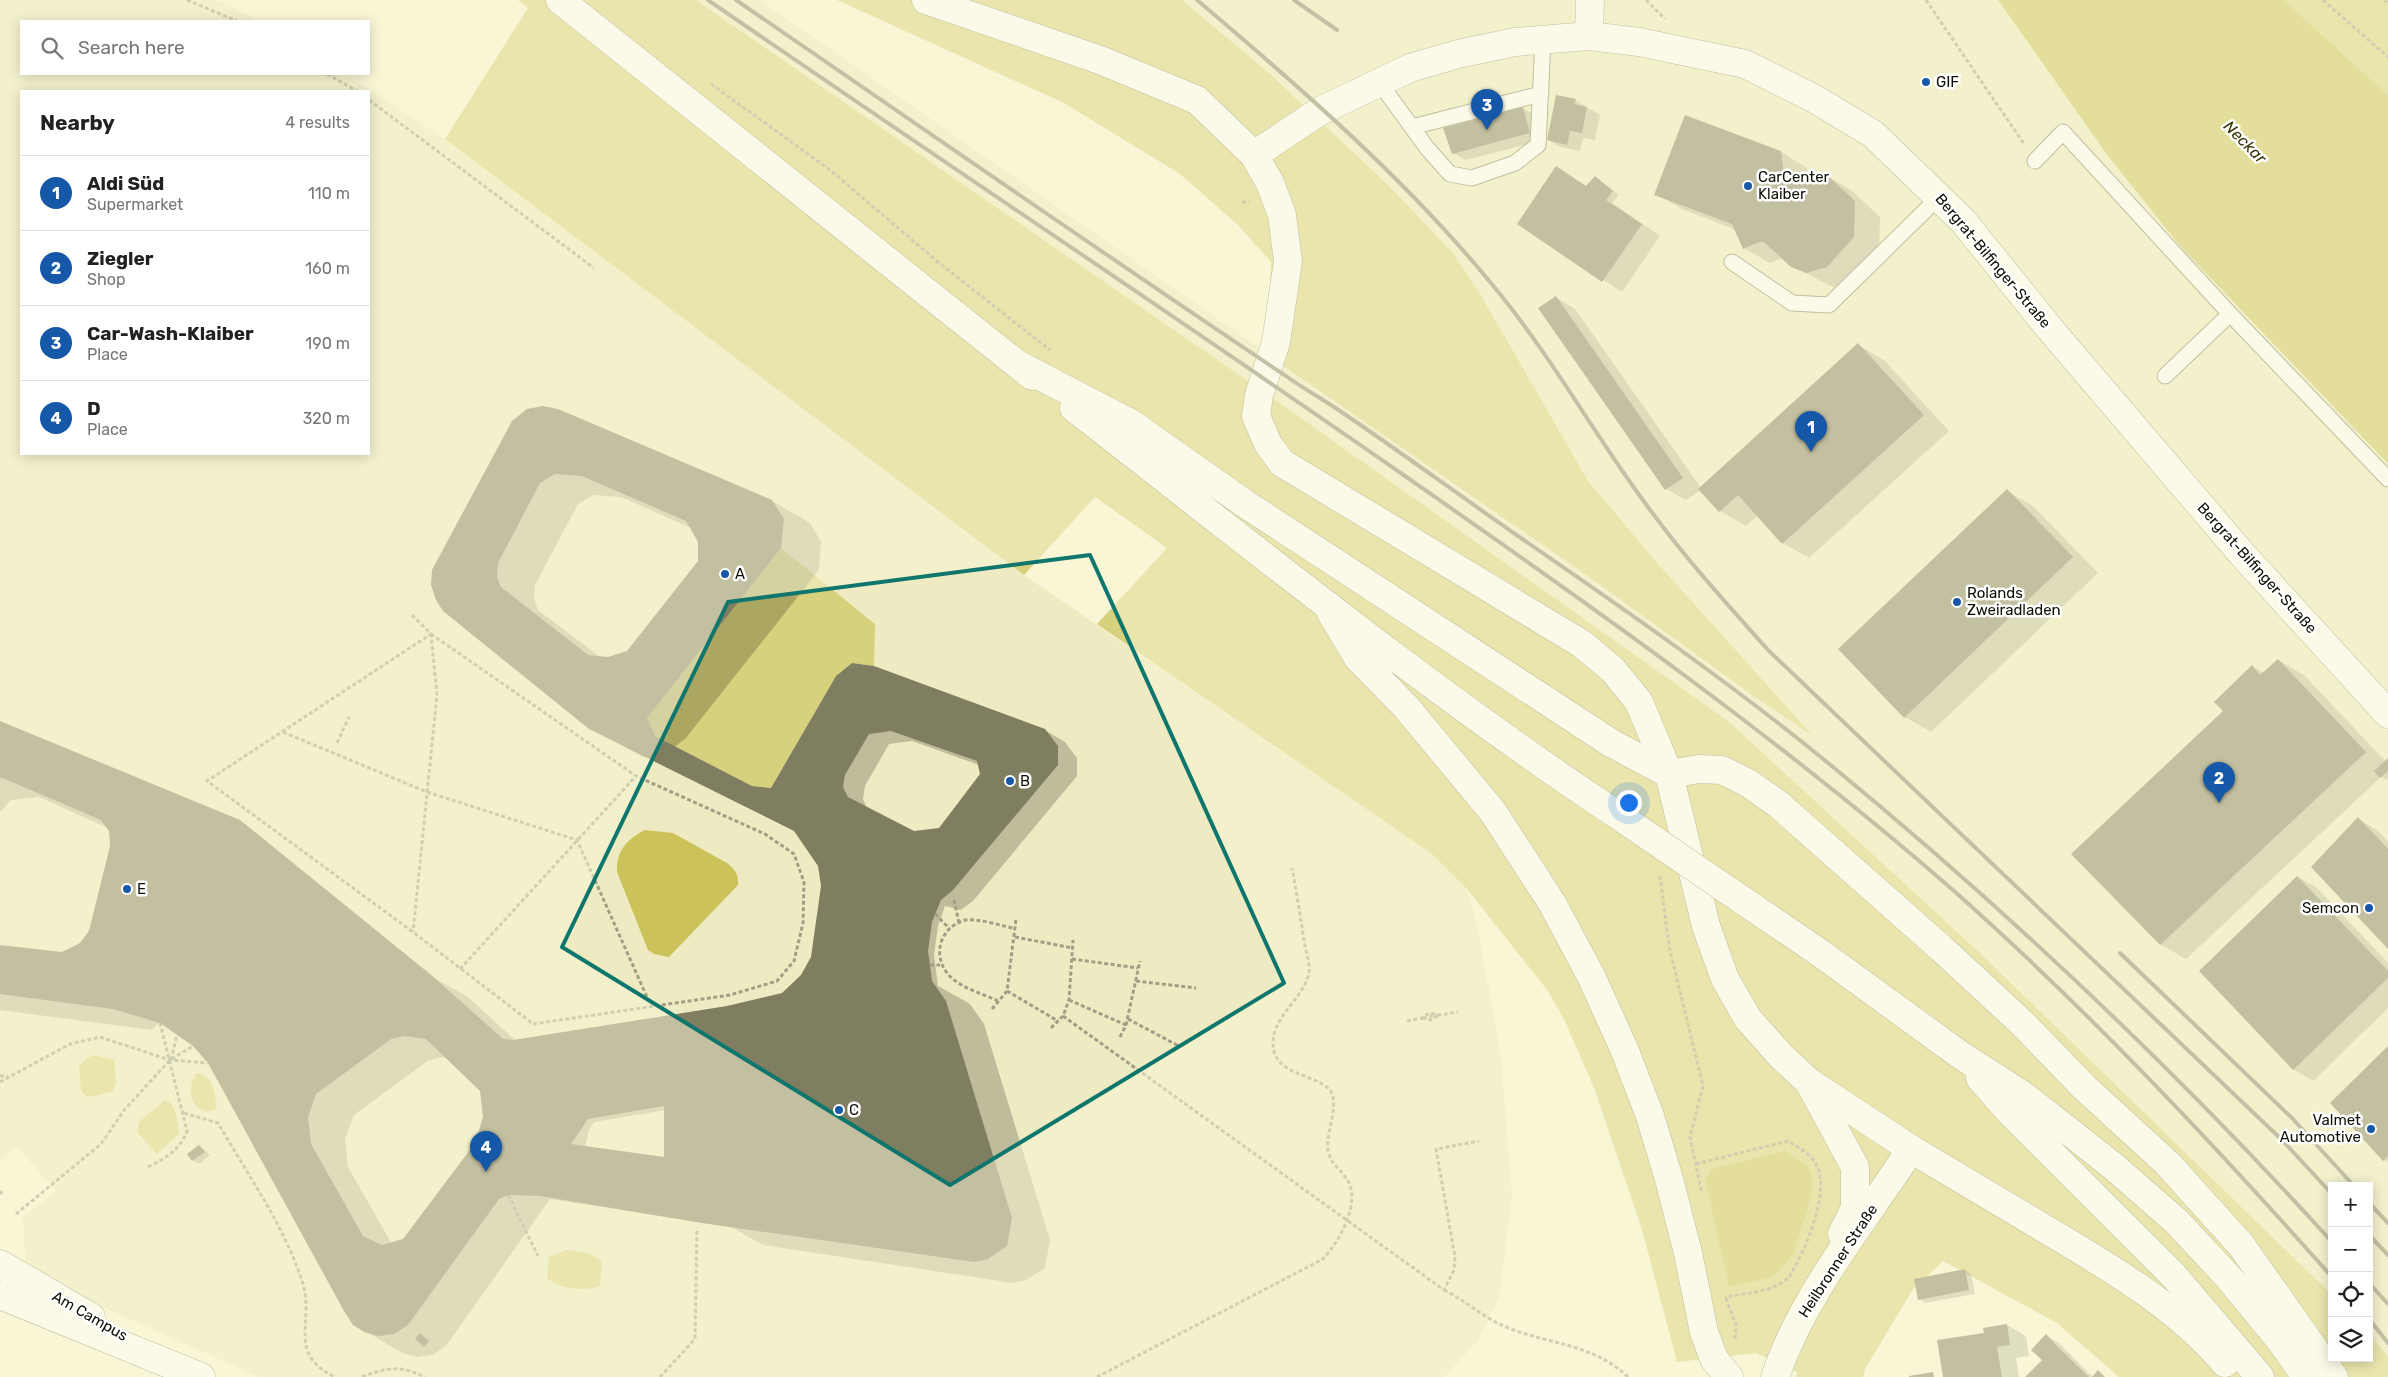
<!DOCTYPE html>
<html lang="en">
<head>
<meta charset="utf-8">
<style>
  :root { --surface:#fff; --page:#f6f6f6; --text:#222; --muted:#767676; --line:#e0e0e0; --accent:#1658a8 }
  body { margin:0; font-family:Rubik,sans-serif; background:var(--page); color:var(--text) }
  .controls { position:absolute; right:15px; bottom:15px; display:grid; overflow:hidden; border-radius:0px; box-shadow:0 2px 12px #0003 }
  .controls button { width:45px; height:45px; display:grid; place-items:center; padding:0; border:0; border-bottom:1px solid var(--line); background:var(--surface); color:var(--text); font:25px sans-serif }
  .you { position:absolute; left:1628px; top:802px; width:18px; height:18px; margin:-12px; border:4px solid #fff; border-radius:50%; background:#1a73e8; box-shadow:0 0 0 8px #1a73e833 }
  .badge { display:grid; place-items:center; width:32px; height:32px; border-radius:50%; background:var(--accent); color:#fff; font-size:16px; font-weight:700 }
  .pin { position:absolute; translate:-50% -41px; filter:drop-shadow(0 1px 2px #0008) }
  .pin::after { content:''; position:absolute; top:26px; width:18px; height:15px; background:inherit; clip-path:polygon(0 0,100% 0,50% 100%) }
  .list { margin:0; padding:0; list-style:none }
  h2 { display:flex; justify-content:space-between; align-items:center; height:65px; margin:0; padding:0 20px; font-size:21px }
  h2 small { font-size:16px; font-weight:400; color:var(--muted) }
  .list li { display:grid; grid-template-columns:32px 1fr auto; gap:15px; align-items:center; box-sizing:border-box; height:75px; padding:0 20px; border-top:1px solid var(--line) }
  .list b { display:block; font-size:19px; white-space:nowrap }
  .list p { margin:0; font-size:16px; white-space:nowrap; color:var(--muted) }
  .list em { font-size:16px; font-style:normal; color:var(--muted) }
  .icon { flex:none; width:28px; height:28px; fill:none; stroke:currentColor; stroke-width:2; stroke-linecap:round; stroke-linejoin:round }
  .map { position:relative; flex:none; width:2388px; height:1377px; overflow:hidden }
  .search { position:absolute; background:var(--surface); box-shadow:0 2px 12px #0003; left:20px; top:20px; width:350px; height:55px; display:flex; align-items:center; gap:12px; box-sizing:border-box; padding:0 18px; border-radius:0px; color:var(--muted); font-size:19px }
  .panel { position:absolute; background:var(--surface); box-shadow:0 2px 12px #0003; left:20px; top:90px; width:350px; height:365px; border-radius:0px }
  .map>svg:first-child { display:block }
</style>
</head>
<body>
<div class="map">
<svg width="2388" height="1377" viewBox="0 0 2388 1377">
  <rect width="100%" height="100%" fill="#f8f6d5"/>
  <!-- built -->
  <path fill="#eeebc2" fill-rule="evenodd" d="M 0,0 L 214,0 L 235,8 L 257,21 L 21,21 L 21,74 L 345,74 L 445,139 L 1024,575 L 1432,854 L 1467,889 L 1477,925 L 1501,1054 L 1512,1195 L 1499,1298 L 1477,1342 L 1444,1377 L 259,1377 L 26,1273 L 23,1217 L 56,1191 L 17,1147 L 0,1160 ZM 21,91 L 369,91 L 369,454 L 21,454 Z
    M 696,0 L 760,0 L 1592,579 L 1755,697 L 1811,734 L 1659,565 L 1588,481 L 1459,261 L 1387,184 L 1270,74 L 1182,0 L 1998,0 L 2108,156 L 2180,246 L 2388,464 L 2388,1356 L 2369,1334 L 2369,1186 L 2332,1186 L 2332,1295 L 1981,954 L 1728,721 L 1277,401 Z"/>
  <!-- green -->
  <path fill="#d7d07c" d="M 518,0 L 696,0 L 1277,401 L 1728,721 L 1981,954 L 2332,1295 L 2332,1358 L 2369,1358 L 2369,1334 L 2388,1356 L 2388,1377 L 2119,1377 L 2057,1323 L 1943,1261 L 1913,1289 L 1865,1369 L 1863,1377 L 1796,1377 L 1797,1372 L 1756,1353 L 1677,1362 L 1643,1233 L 1595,1090 L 1564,1019 L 1548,991 L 1467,889 L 1432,854 L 1097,624 L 1167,548 L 1095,497 L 1024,575 L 445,139 L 528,8 Z
    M 837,0 L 1182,0 L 1270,74 L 1387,184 L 1453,253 L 1483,299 L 1588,481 L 1659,565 L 1813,736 L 1755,697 L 1592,579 L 1268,355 L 1271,262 L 1238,225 L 1180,174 L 1064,103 Z
    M 2284,0 L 2388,0 L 2388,95 Z
    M 781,548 L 875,624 L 874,666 L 852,663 L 836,676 L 771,788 L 752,786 L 655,736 L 647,718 Z
    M 94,1055 L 114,1060 L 116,1083 L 112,1092 L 87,1097 L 81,1091 L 79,1066 L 86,1059 Z
    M 199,1073 C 214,1077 216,1096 216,1109 L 206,1112 C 189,1105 188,1091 195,1074 Z
    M 165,1100 C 178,1105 177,1122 179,1134 L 157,1154 L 137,1132 L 139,1122 Z
    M 567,1250 C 580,1252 593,1252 602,1262 L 600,1286 C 585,1292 559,1289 547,1278 L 549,1257 Z"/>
  <!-- water -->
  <path fill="#ccc25a" d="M 1998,0 L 2284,0 L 2388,95 L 2388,464 L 2180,246 L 2108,156 Z
    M 645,830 L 673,833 L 727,863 C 735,869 739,875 738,885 L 669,957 L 654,954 L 648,950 L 617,872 C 616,851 627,839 645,830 Z
    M 1785,1151 L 1805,1164 L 1811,1172 L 1813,1183 L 1811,1198 L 1793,1255 L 1773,1277 L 1729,1287 L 1705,1179 L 1712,1169 Z"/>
  <!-- shadow -->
  <path fill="#0003" fill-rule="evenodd" d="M 1575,100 L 1600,115 L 1595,140 L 1583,138 L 1580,151 L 1561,147 L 1548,140 Z
    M 1523,108 L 1536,116 L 1543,140 L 1466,160 L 1453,153 Z
    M 1781,152 L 1807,168 L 1808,177 L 1825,175 L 1851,190 L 1880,217 L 1879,252 L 1853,281 L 1833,287 L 1792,266 L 1782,258 L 1770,263 L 1744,248 L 1736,230 L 1682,209 L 1656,194 Z
    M 1556,168 L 1587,187 L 1595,177 L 1601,181 L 1619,195 L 1612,203 L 1660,236 L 1622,292 L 1518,224 Z
    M 1556,297 L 1575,309 L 1701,488 L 1858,345 L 1884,360 L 1949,431 L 1809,558 L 1783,543 L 1758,515 L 1746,526 L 1720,511 L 1701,490 L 1686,500 L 1666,489 Z
    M 513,422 L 772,501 L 810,523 L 821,542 L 819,570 L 685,739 L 674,747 L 751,787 L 772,789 L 837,676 L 1045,730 L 1065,742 L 1077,758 L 1077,776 L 973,901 L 961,910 L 945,906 L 938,926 L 934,955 L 938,986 L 970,1004 L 984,1024 L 1050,1240 L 1045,1268 L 1026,1280 L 1013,1283 L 763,1245 L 731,1227 L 550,1199 L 446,1346 L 432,1355 L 417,1357 L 403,1353 L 365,1331 L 209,1063 L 194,1045 L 166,1025 L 159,1023 L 152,1030 L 0,1010 L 0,946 L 62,953 L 81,944 L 90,932 L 111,846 L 111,831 L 108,828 L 39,797 L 11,800 L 0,812 L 0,722 L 246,825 L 431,976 L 468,997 L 516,1041 L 728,1007 L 783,994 L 802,976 L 812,957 L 822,886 L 819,865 L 795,830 L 647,757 L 643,757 L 590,728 L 444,610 ZM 593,495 L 621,497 L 691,528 L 699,541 L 699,561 L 628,652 L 608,659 L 600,657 L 538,610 L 534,599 L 535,585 L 578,504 ZM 912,741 L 979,765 L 981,774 L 940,829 L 913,832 L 867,808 L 863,799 L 865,786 L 889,744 ZM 443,1057 L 447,1058 L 481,1091 L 484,1117 L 476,1144 L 404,1240 L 392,1244 L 348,1167 L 345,1139 L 354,1115 L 429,1060 ZM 666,1110 L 666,1158 L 585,1148 L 589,1130 L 594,1122 Z
    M 2007,491 L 2033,506 L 2098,573 L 1931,732 L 1905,717 Z
    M 2278,660 L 2304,675 L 2386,762 L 2388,760 L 2388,780 L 2381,777 L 2186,959 L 2160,944 L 2225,711 L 2253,667 L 2264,673 Z
    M 2358,819 L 2377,830 L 2388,841 L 2388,947 Z
    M 2298,877 L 2317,888 L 2388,963 L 2388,1008 L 2313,1081 L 2293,1069 Z
    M 2388,1048 L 2388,1162 L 2383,1160 Z
    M 200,1146 L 210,1155 L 199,1164 L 193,1160 Z
    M 1965,1270 L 1971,1274 L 1975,1294 L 1925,1303 L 1919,1299 Z
    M 2007,1325 L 2026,1336 L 2029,1356 L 2016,1358 L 2019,1377 L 1944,1377 L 1986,1334 Z
    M 2046,1336 L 2059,1343 L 2093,1377 L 2027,1377 L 2044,1360 Z"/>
  <!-- building -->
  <path fill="#807e60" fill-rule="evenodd" d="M 1556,95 L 1576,99 L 1574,104 L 1587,107 L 1582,133 L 1570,131 L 1567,145 L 1547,140 Z
    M 1523,107 L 1530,133 L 1452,154 L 1443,128 Z
    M 1685,115 L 1781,151 L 1784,178 L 1825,173 L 1855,201 L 1854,237 L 1827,267 L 1806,273 L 1791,267 L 1764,242 L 1759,242 L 1743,249 L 1732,224 L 1654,195 Z
    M 1556,166 L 1586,186 L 1595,176 L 1613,191 L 1606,200 L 1642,224 L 1602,282 L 1517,224 Z
    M 1556,296 L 1683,478 L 1665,490 L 1538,308 Z
    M 1858,343 L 1924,415 L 1782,544 L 1738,495 L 1719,512 L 1698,489 Z
    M 543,406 L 558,409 L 772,500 L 784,519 L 781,548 L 647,718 L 655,736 L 752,786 L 771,788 L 836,676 L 852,663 L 874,666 L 1045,729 L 1058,746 L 1058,765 L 953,890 L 941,900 L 932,922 L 928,951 L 932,981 L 946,1001 L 1012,1218 L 1007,1246 L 988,1259 L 974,1262 L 702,1223 L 540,1196 L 508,1195 L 499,1199 L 408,1325 L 394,1334 L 378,1336 L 364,1332 L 353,1325 L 344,1311 L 208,1063 L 193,1046 L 160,1023 L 113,1009 L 0,994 L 0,945 L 62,952 L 80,943 L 89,931 L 110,846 L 109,831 L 101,820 L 0,777 L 0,721 L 240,820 L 430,974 L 503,1039 L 513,1040 L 727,1006 L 782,993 L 801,975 L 811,957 L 821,886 L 818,866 L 794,831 L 589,729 L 443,611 L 436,600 L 431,585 L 432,570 L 512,421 L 527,409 ZM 555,474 L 582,476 L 686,521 L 698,542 L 698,561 L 627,651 L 608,657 L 588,655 L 501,587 L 497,577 L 498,563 L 540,483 ZM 891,731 L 977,761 L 980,774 L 939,828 L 914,831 L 848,797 L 843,787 L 845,775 L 869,734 ZM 404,1036 L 426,1039 L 480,1091 L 483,1117 L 475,1143 L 403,1239 L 382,1245 L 363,1236 L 311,1144 L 308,1117 L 316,1094 L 391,1039 ZM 664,1106 L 664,1157 L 571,1144 L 588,1119 Z
    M 2007,489 L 2073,557 L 1904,718 L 1838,649 Z
    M 2278,659 L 2366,752 L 2160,945 L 2071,854 L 2223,711 L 2214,702 L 2252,665 L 2260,675 Z
    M 2388,758 L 2388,771 L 2380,778 L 2374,771 Z
    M 2358,817 L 2388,849 L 2388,949 L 2311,867 Z
    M 2297,876 L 2388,971 L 2388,978 L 2293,1070 L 2199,971 Z
    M 2388,1046 L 2388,1156 L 2383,1161 L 2330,1103 Z
    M 199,1145 L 205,1152 L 192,1161 L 187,1154 Z
    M 1965,1269 L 1969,1290 L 1918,1300 L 1914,1279 Z
    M 2007,1324 L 2010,1345 L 1997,1347 L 2002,1377 L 1943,1377 L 1937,1340 L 1984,1333 L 1983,1328 Z
    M 420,1333 L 429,1341 L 424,1347 L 415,1339 Z
    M 2046,1334 L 2056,1345 L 2089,1377 L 2025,1377 L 2042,1360 L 2031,1350 Z
    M 2098,1370 L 2105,1377 L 2092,1377 Z
    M 1933,1372 L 1934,1377 L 1909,1377 L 1909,1376 Z"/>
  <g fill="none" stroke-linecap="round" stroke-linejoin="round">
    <defs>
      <path id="lane" d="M 1379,82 L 1427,148 L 1450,174 L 1472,178 L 1515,163 L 1538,145 L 1543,40
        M 1412,127 L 1541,94
        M 2035,161 L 2063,132 L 2230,314 L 2388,479
        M 1732,262 L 1792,303 L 1829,305 L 1940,196
        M 2165,376 L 2230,314"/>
      <path id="street" d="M 1589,36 L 1590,0
        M 1254,155 L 1320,111 L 1410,68 L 1458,54 L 1515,42 L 1589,36 L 1639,42 L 1745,64 L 1815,99 L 1873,134 L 1963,221 L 2050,329 L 2242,554 L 2388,714"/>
      <path id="secondary" d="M 926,0 L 1100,60 L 1197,100 L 1254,155 L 1270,183 L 1282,215 L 1288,261 L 1276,342 L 1259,395 L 1256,416 L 1268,444 L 1282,463 L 1582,644 L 1613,670 L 1639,702 L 1669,774 L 1706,926 L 1725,979 L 1748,1019 L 1781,1056 L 1809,1082 L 1911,1149 C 1863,1223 1804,1293 1775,1377
        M 1811,1086 L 1855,1167 L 1855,1208 L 1842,1234
        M 0,1264 L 91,1317
        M 0,1295 L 201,1377"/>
      <path id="highway" d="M 560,0 L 1032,376
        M 1017,364 L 1132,424 L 1244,503 L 1611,743 L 1669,774 L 1699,769 L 1722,770 L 1748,783 L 1778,804 L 1942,949 L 2022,1023 L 2085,1088 L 2167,1163 L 2241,1245 L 2334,1377
        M 1074,408 C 1251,545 1426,688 1613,812
        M 1331,613 L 1358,658 L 1406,707 L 1493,812 L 1552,903 L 1591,976 L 1625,1051 L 1650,1116 L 1669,1179 L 1688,1253 L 1704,1332 L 1714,1359 L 1729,1377
        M 1823,955 L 1959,1054 L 2024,1096 L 2113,1166 L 2177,1222 L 2230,1279 L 2280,1340 L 2306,1377
        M 1980,1078 L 2008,1110 L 2174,1276 L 2260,1377
        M 1911,1149 C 1958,1177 2005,1205 2052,1233 C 2114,1270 2177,1307 2225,1363"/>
    </defs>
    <!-- lane casing -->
    <use href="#lane" stroke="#7d7b5d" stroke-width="17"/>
    <!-- street casing -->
    <use href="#street" stroke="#7d7b5d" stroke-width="29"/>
    <!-- secondary casing -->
    <use href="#secondary" stroke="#7d7b5d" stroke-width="29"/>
    <!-- highway casing -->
    <use href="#highway" stroke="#7d7b5d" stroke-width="29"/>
    <!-- path -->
    <path stroke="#a09f86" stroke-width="3" stroke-dasharray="4 2.5" stroke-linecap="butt" d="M 187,0 L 237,21
      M 1646,0 L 1665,19
      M 1926,0 L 2024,144
      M 2323,0 L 2388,57
      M 2384,0 L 2388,3
      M 327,74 L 357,91
      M 711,84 L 830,170 L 938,262 L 1050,350
      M 369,100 L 594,268
      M 1242,203 L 1249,200
      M 412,615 L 431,634 L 437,695 L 413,932
      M 431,634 L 636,776 L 765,834 L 794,854 L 804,882 L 803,923 L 794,961 L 777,981 L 730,995 L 533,1024 L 413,932 L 207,781 Z
      M 283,732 L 427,792 L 577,840 L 651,1006
      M 337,743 L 349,717
      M 1660,876 L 1669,946 L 1703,1086 L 1690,1137 L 1702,1194
      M 954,900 L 959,923
      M 935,914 L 949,928
      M 1015,937 L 1073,948
      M 1072,959 L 1138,968
      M 930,965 L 940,965
      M 460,969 L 636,776
      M 1136,981 L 1196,988
      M 1007,991 L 1058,1021
      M 1069,1000 L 1126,1025
      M 998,1001 C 984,994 964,989 953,979 C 931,961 937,927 966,920 C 976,918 1004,926 1016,929
      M 992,1009 L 1007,991 L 1016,919
      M 1063,1016 L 1444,1290 L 1454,1270 L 1455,1257 L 1436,1149 L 1479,1141
      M 1422,1018 L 1430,1020 L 1439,1015
      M 1423,1018 L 1437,1015
      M 1128,1019 L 1177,1045 L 1173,1053
      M 1407,1021 L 1422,1018 L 1429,1013 L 1440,1015 L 1458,1012
      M 1051,1028 L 1063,1016 L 1069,1000 L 1073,940
      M 1120,1037 L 1126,1025 L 1140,961
      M 171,1060 L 177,1035
      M 0,1076 L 8,1076
      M 0,1082 L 70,1044 L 100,1037 L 170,1060 L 208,1063
      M 184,1113 L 218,1123 C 247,1174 284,1225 302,1281 C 316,1321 285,1353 335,1377
      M 1696,1164 L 1788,1141 C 1797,1147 1812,1154 1817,1166 C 1830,1194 1805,1250 1790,1276 C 1776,1292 1746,1293 1725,1297
      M 148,1167 C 165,1159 181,1149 187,1131 L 160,1023
      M 0,1191 L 2,1194
      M 508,1195 L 538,1256
      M 16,1214 L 101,1144 L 125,1109 L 170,1060 L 193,1046
      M 1444,1290 C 1466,1301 1484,1318 1506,1327 C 1550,1345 1592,1343 1628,1377
      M 1726,1298 L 1736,1325 L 1735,1339
      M 362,1377 C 388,1367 399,1365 425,1377
      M 660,1377 L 695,1339 L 697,1228
      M 1097,1377 L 1323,1259 C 1339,1242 1363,1201 1346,1178 C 1339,1168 1330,1163 1328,1150 C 1325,1134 1342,1100 1328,1088 C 1310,1073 1272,1074 1273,1042 C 1274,1015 1303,999 1309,973 C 1310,965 1307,954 1305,947 C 1301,921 1297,894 1292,868"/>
    <!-- lane -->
    <use href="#lane" stroke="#fff" stroke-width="15"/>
    <!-- street -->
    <use href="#street" stroke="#fff" stroke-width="28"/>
    <!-- secondary -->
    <use href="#secondary" stroke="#fff" stroke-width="28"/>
    <!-- highway -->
    <use href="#highway" stroke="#fff" stroke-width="28"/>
    <!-- rail -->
    <path stroke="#82806b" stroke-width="4" d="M 708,0 C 940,160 1174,315 1405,476 C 1593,607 1780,739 1953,890 C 2088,1010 2212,1142 2332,1277
      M 736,0 C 918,125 1099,251 1283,374 C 1302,388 1323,399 1343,413 C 1402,453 1459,495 1518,536 C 1621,607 1725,679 1822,758 C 2003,906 2175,1069 2332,1242
      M 1197,0 C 1302,89 1408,181 1495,288 C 1552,357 1595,436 1648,507 C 1685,558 1727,604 1769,651 L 2281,1139 L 2332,1194
      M 1294,0 L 1337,30
      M 2120,953 L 2292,1118 L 2354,1186
      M 2369,1203 L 2388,1223
      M 2369,1235 L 2388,1255
      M 2369,1283 L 2388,1304
      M 2369,1319 L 2388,1343"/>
    <defs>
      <path id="highway-bridge" d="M 1613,812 L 1823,955"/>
    </defs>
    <!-- highway-bridge casing -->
    <use href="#highway-bridge" stroke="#7d7b5d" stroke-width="29" stroke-linecap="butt"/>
    <!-- highway-bridge -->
    <use href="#highway-bridge" stroke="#fff" stroke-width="28"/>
  </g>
  <!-- marked area -->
  <path d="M0 0H2388V1377H0ZM 1090,555 L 1284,983 L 950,1185 L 562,947 L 728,602 Z" fill="#f8f6d5" fill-opacity=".55" fill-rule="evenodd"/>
  <path fill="none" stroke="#0f766e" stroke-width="4" stroke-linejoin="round" d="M 1090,555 L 1284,983 L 950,1185 L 562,947 L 728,602 Z"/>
  <!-- markers -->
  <g fill="#1658a8" stroke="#fff" stroke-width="2">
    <circle cx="1926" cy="82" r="5"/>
    <circle cx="1748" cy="186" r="5"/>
    <circle cx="725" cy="574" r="5"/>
    <circle cx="1957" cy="602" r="5"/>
    <circle cx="1010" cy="781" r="5"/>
    <circle cx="127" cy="889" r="5"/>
    <circle cx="2369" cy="908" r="5"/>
    <circle cx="839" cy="1110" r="5"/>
    <circle cx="2371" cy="1129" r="5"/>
  </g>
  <g text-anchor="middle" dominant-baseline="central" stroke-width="5" stroke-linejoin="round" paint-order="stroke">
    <!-- poi labels -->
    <g font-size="15" fill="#100f05" stroke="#fff" text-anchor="start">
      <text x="1936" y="82">GIF</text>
      <text x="1758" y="177">CarCenter<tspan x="1758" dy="17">Klaiber</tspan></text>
      <text x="735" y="574">A</text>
      <text x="1967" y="593">Rolands<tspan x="1967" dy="17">Zweiradladen</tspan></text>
      <text x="1020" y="781">B</text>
      <text x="137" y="889">E</text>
      <text x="2359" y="908" text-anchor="end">Semcon</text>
      <text x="849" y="1110">C</text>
      <text x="2361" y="1120" text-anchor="end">Valmet<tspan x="2361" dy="17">Automotive</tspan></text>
    </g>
    <!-- street labels -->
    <g font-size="15" fill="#100f05" stroke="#fff">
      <text transform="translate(1993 261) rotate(50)">Bergrat-Bilfinger-Straße</text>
      <text transform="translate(2257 568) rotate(48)">Bergrat-Bilfinger-Straße</text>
      <text transform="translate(1838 1261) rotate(-57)">Heilbronner Straße</text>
      <text transform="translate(90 1316) rotate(30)">Am Campus</text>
    </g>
    <!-- water labels -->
    <g font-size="16" font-style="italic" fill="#3b3709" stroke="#fff">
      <text transform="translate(2245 142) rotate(45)">Neckar</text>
    </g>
  </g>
</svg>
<div class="controls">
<button>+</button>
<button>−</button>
<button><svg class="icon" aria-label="locate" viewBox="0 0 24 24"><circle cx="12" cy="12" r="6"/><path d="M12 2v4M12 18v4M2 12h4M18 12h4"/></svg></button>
<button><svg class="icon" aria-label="layers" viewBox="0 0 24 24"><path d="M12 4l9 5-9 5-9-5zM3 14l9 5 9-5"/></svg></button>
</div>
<div class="you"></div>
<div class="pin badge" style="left:1811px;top:452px">1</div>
<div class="pin badge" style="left:2219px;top:803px">2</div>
<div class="pin badge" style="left:1487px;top:130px">3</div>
<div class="pin badge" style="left:486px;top:1172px">4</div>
<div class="search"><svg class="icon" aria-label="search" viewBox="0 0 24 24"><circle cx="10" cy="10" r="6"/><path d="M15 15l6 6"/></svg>Search here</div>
<section class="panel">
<h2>Nearby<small>4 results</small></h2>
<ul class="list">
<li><span class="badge">1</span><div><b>Aldi Süd</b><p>Supermarket</p></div><em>110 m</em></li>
<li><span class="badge">2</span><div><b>Ziegler</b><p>Shop</p></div><em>160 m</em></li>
<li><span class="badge">3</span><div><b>Car-Wash-Klaiber</b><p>Place</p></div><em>190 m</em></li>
<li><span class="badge">4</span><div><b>D</b><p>Place</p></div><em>320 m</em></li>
</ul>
</section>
</div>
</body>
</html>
